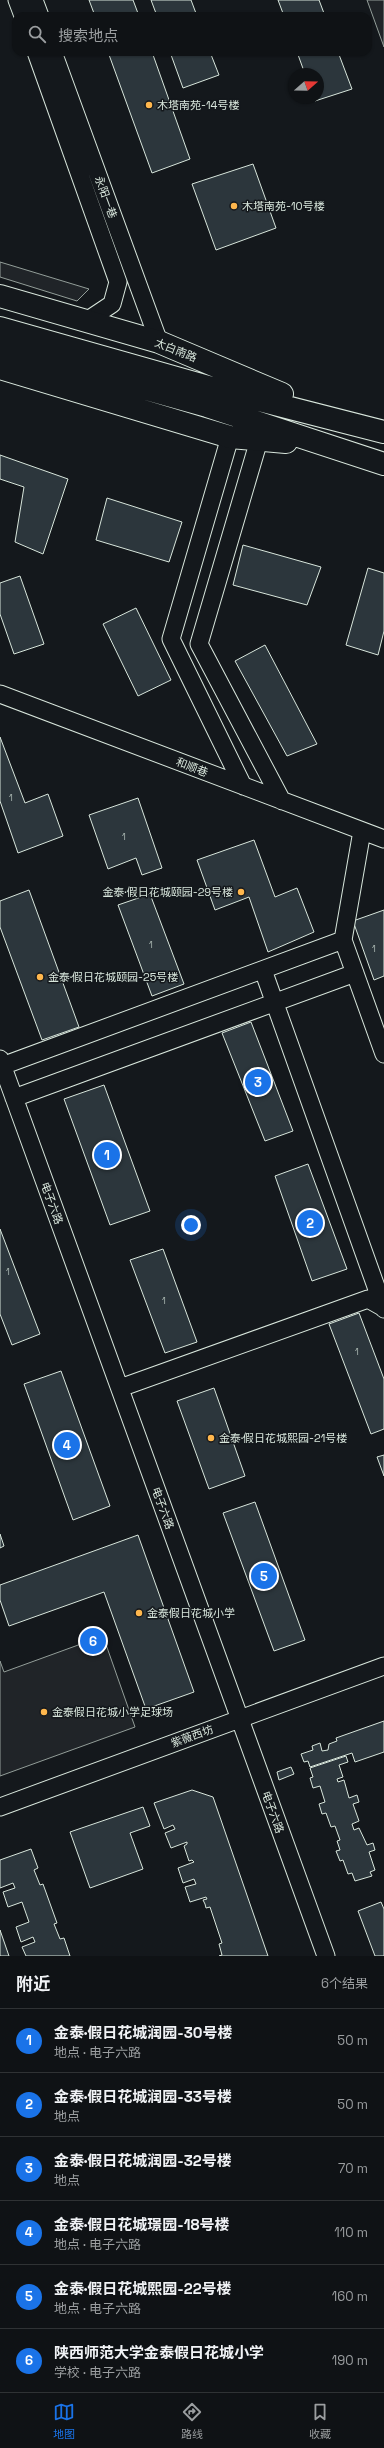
<!DOCTYPE html>
<html lang="zh">
<head>
<meta charset="utf-8">
<style>
  :root { --surface:#0f1215; --page:#181b1e; --text:#f1f3f6; --muted:#9b9ea0; --line:#2f3234; --accent:#1a73e8 }
  body { margin:0; font-family:"Space Grotesk","Noto Sans SC",sans-serif; background:var(--page); color:var(--text) }
  .compass { position:absolute; left:288px; top:68px; width:36px; height:36px; border-radius:50%; background:var(--surface); box-shadow:0 1px 3px #0004; rotate:70deg }
  .you { position:absolute; left:191px; top:1225px; width:14px; height:14px; margin:-10px; border:3px solid #fff; border-radius:50%; background:#1a73e8; box-shadow:0 0 0 6px #1a73e833 }
  .badge { display:grid; place-items:center; width:26px; height:26px; border-radius:50%; background:var(--accent); color:#fff; font-size:13px; font-weight:700 }
  .pin { position:absolute; translate:-50% -50%; border:2px solid #fff; box-shadow:0 1px 4px #0006 }
  .list { margin:0; padding:0; list-style:none }
  h2 { display:flex; justify-content:space-between; align-items:center; height:52px; margin:0; padding:0 16px; font-size:17px }
  h2 small { font-size:13px; font-weight:400; color:var(--muted) }
  .list li { display:grid; grid-template-columns:26px 1fr auto; gap:12px; align-items:center; box-sizing:border-box; height:64px; padding:0 16px; border-top:1px solid var(--line) }
  .list b { display:block; font-size:15px; white-space:nowrap }
  .list p { margin:0; font-size:13px; white-space:nowrap; color:var(--muted) }
  .list em { font-size:13px; font-style:normal; color:var(--muted) }
  .icon { flex:none; width:22px; height:22px; fill:none; stroke:currentColor; stroke-width:2; stroke-linecap:round; stroke-linejoin:round }
  .map { position:relative; flex:none; width:384px; height:1956px; overflow:hidden }
  .search { position:absolute; background:var(--surface); box-shadow:0 1px 3px #0004; left:12px; right:12px; top:12px; height:44px; display:flex; align-items:center; gap:10px; box-sizing:border-box; padding:0 14px; border-radius:12px; color:var(--muted); font-size:15px }
  .sheet { height:436px; background:var(--surface) }
  nav { display:flex; justify-content:space-around; align-items:center; box-sizing:border-box; height:56px; border-top:1px solid var(--line); background:var(--surface); font-size:11px; color:var(--muted) }
  nav a { display:grid; justify-items:center; gap:2px }
  nav .on { color:var(--accent) }
  .map>svg:first-child { display:block }
</style>
</head>
<body>
<div class="map">
<svg width="384" height="1956" viewBox="0 0 384 1956">
  <rect width="100%" height="100%" fill="#14181c"/>
  <!-- green -->
  <path fill="#202428" stroke="#939e99" d="M 367,0 L 384,0 L 384,47 Z
    M 0,262 L 89,289 L 77,301 L 0,277 Z
    M 103,1636 L 135,1727 L 0,1776 L 0,1661 L 4,1672 Z"/>
  <!-- building -->
  <path fill="#2c363c" stroke="#d8e6dc" d="M 89,0 L 133,0 L 139,16 L 95,16 Z
    M 151,0 L 191,0 L 197,16 L 157,16 Z
    M 278,0 L 319,0 L 325,16 L 284,16 Z
    M 108,52 L 152,52 L 190,159 L 152,173 Z
    M 170,52 L 210,52 L 219,75 L 183,88 Z
    M 297,52 L 338,52 L 352,89 L 315,101 L 314,98 L 318,98 L 318,74 L 305,74 Z
    M 253,164 L 276,228 L 216,250 L 192,184 Z
    M 0,455 L 68,479 L 43,554 L 15,542 L 24,487 L 0,479 Z
    M 107,498 L 182,522 L 169,562 L 96,540 Z
    M 243,545 L 321,567 L 307,605 L 233,585 Z
    M 368,568 L 384,573 L 384,631 L 378,655 L 346,645 Z
    M 20,576 L 44,644 L 14,654 L 0,614 L 0,583 Z
    M 136,608 L 171,680 L 138,696 L 103,624 Z
    M 265,645 L 317,744 L 287,756 L 235,661 Z
    M 0,737 L 25,803 L 48,794 L 63,836 L 18,853 L 0,801 Z
    M 138,798 L 162,868 L 142,875 L 136,858 L 108,869 L 89,815 Z
    M 254,840 L 275,897 L 297,888 L 314,932 L 268,952 L 249,897 L 215,910 L 197,860 Z
    M 29,890 L 79,1027 L 42,1040 L 0,927 L 0,901 Z
    M 150,894 L 184,984 L 152,996 L 118,905 Z
    M 384,910 L 384,976 L 374,980 L 353,921 Z
    M 251,1022 L 293,1131 L 265,1141 L 222,1033 Z
    M 104,1085 L 150,1211 L 110,1225 L 64,1099 Z
    M 308,1164 L 347,1269 L 312,1281 L 275,1176 Z
    M 0,1229 L 40,1334 L 12,1345 L 0,1314 Z
    M 163,1249 L 197,1342 L 165,1353 L 130,1260 Z
    M 359,1313 L 384,1379 L 384,1429 L 371,1434 L 329,1324 Z
    M 61,1371 L 110,1506 L 73,1520 L 24,1384 Z
    M 214,1388 L 245,1476 L 209,1489 L 177,1401 Z
    M 384,1455 L 384,1476 L 377,1457 Z
    M 255,1502 L 305,1640 L 274,1651 L 223,1513 Z
    M 0,1534 L 4,1546 L 0,1548 Z
    M 138,1535 L 194,1692 L 146,1709 L 104,1592 L 9,1626 L 0,1600 L 0,1585 Z
    M 384,1721 L 384,1752 L 355,1762 L 352,1753 L 310,1767 L 308,1761 L 304,1762 L 301,1754 L 313,1750 L 312,1746 L 320,1743 L 322,1751 L 328,1750 L 329,1744 L 337,1741 L 336,1738 Z
    M 346,1756 L 348,1762 L 339,1765 L 343,1777 L 337,1779 L 338,1782 L 344,1780 L 349,1798 L 357,1795 L 359,1802 L 353,1804 L 359,1821 L 352,1824 L 354,1830 L 359,1828 L 367,1845 L 373,1843 L 375,1850 L 369,1852 L 375,1870 L 370,1872 L 372,1876 L 355,1881 L 352,1873 L 348,1874 L 343,1860 L 340,1861 L 336,1851 L 340,1850 L 337,1841 L 340,1840 L 335,1826 L 331,1827 L 326,1813 L 322,1814 L 319,1804 L 325,1802 L 320,1786 L 313,1788 L 310,1778 L 313,1777 L 310,1768 Z
    M 291,1767 L 294,1774 L 279,1780 L 277,1772 Z
    M 192,1790 L 213,1797 L 268,1956 L 219,1956 L 222,1955 L 219,1944 L 222,1943 L 210,1907 L 206,1908 L 205,1904 L 203,1900 L 207,1899 L 206,1897 L 190,1902 L 185,1887 L 196,1884 L 194,1879 L 183,1883 L 178,1868 L 194,1862 L 192,1860 L 189,1861 L 184,1846 L 187,1844 L 187,1842 L 171,1848 L 165,1833 L 175,1829 L 173,1825 L 164,1829 L 154,1803 Z
    M 143,1807 L 150,1826 L 130,1833 L 143,1869 L 90,1888 L 70,1832 Z
    M 31,1849 L 38,1868 L 34,1870 L 40,1885 L 43,1884 L 57,1923 L 54,1924 L 60,1939 L 64,1938 L 70,1956 L 26,1956 L 22,1947 L 35,1942 L 33,1937 L 21,1942 L 16,1927 L 29,1922 L 22,1902 L 8,1907 L 3,1892 L 15,1888 L 13,1883 L 0,1888 L 0,1860 Z
    M 381,1902 L 384,1909 L 384,1956 L 375,1956 L 358,1911 Z
    M 0,1930 L 9,1956 L 0,1956 Z"/>
  <g fill="none" stroke-linecap="round" stroke-linejoin="round">
    <defs>
      <path id="minor" d="M 17,0 L 23,16
        M 34,0 L 40,16
        M 36,52 L 118,282 L 112,304 L 85,322
        M 53,52 L 159,342
        M 230,437 L 171,639 L 243,786
        M 259,440 L 199,644 L 282,801
        M 0,694 L 384,839
        M 362,831 L 343,940 L 384,1054
        M 263,970 L 384,1309
        M 0,1059 L 326,1956
        M 2,1066 L 343,940
        M 14,1098 L 355,973
        M 120,1388 L 368,1299 L 384,1308
        M 0,1807 L 384,1666"/>
      <path id="major" d="M 0,296 L 159,342 L 282,394
        M 0,328 L 212,388 L 384,432
        M 0,348 L 207,406 L 384,464
        M 0,368 L 230,437 L 286,442"/>
    </defs>
    <!-- minor casing -->
    <use href="#minor" stroke="#d8e6dc" stroke-width="19"/>
    <!-- major casing -->
    <use href="#major" stroke="#d8e6dc" stroke-width="24"/>
    <!-- minor -->
    <use href="#minor" stroke="#14181c" stroke-width="17"/>
    <!-- major -->
    <use href="#major" stroke="#14181c" stroke-width="22"/>
  </g>
  <!-- markers -->
  <g fill="#ffb74d" stroke="#14181c" stroke-width="1.5">
    <circle cx="149" cy="105" r="4"/>
    <circle cx="234" cy="206" r="4"/>
    <circle cx="241" cy="892" r="4"/>
    <circle cx="40" cy="977" r="4"/>
    <circle cx="211" cy="1438" r="4"/>
    <circle cx="139" cy="1613" r="4"/>
    <circle cx="44" cy="1712" r="4"/>
  </g>
  <g text-anchor="middle" dominant-baseline="central" stroke-width="3" stroke-linejoin="round" paint-order="stroke">
    <!-- number labels -->
    <g font-size="9" fill="#adbab4">
      <text x="11" y="798">1</text>
      <text x="124" y="837">1</text>
      <text x="151" y="945">1</text>
      <text x="374" y="949">1</text>
      <text x="8" y="1272">1</text>
      <text x="164" y="1301">1</text>
      <text x="357" y="1352">1</text>
    </g>
    <!-- poi labels -->
    <g font-size="11" fill="#d8e6dc" stroke="#14181c" text-anchor="start">
      <text x="157" y="105">木塔南苑-14号楼</text>
      <text x="242" y="206">木塔南苑-10号楼</text>
      <text x="233" y="892" text-anchor="end">金泰·假日花城颐园-29号楼</text>
      <text x="48" y="977">金泰·假日花城颐园-25号楼</text>
      <text x="219" y="1438">金泰·假日花城熙园-21号楼</text>
      <text x="147" y="1613">金泰假日花城小学</text>
      <text x="52" y="1712">金泰假日花城小学足球场</text>
    </g>
    <!-- street labels -->
    <g font-size="11" fill="#d8e6dc" stroke="#14181c">
      <text transform="translate(106 197) rotate(70)">永阳一巷</text>
      <text transform="translate(176 350) rotate(22)">太白南路</text>
      <text transform="translate(192 767) rotate(21)">和顺巷</text>
      <text transform="translate(52 1203) rotate(70)">电子六路</text>
      <text transform="translate(163 1508) rotate(70)">电子六路</text>
      <text transform="translate(192 1736) rotate(-20)">紫薇西坊</text>
      <text transform="translate(273 1812) rotate(70)">电子六路</text>
    </g>
  </g>
</svg>
<svg class="compass" viewBox="-18 -18 36 36"><path d="M0-13l5 13h-10z" fill="#e53935"/><path d="M0 13l5-13h-10z" fill="#9b9ea0"/></svg>
<div class="you"></div>
<div class="pin badge" style="left:107px;top:1155px">1</div>
<div class="pin badge" style="left:310px;top:1223px">2</div>
<div class="pin badge" style="left:258px;top:1082px">3</div>
<div class="pin badge" style="left:67px;top:1445px">4</div>
<div class="pin badge" style="left:264px;top:1576px">5</div>
<div class="pin badge" style="left:93px;top:1641px">6</div>
<div class="search"><svg class="icon" aria-label="search" viewBox="0 0 24 24"><circle cx="10" cy="10" r="6"/><path d="M15 15l6 6"/></svg>搜索地点</div>
</div>
<section class="sheet">
<h2>附近<small>6个结果</small></h2>
<ul class="list">
<li><span class="badge">1</span><div><b>金泰·假日花城润园-30号楼</b><p>地点 · 电子六路</p></div><em>50 m</em></li>
<li><span class="badge">2</span><div><b>金泰·假日花城润园-33号楼</b><p>地点</p></div><em>50 m</em></li>
<li><span class="badge">3</span><div><b>金泰·假日花城润园-32号楼</b><p>地点</p></div><em>70 m</em></li>
<li><span class="badge">4</span><div><b>金泰·假日花城璟园-18号楼</b><p>地点 · 电子六路</p></div><em>110 m</em></li>
<li><span class="badge">5</span><div><b>金泰·假日花城熙园-22号楼</b><p>地点 · 电子六路</p></div><em>160 m</em></li>
<li><span class="badge">6</span><div><b>陕西师范大学金泰假日花城小学</b><p>学校 · 电子六路</p></div><em>190 m</em></li>
</ul>
</section>
<nav>
<a class="on"><svg class="icon" aria-label="map" viewBox="0 0 24 24"><path d="M3 6l6-2 6 2 6-2v14l-6 2-6-2-6 2zM9 4v14M15 6v14"/></svg>地图</a>
<a><svg class="icon" aria-label="directions" viewBox="0 0 24 24"><path d="M12 3l9 9-9 9-9-9zM9 14v-3h6M13 9l2 2-2 2"/></svg>路线</a>
<a><svg class="icon" aria-label="saved" viewBox="0 0 24 24"><path d="M7 4h10v16l-5-4-5 4z"/></svg>收藏</a>
</nav>
</body>
</html>
